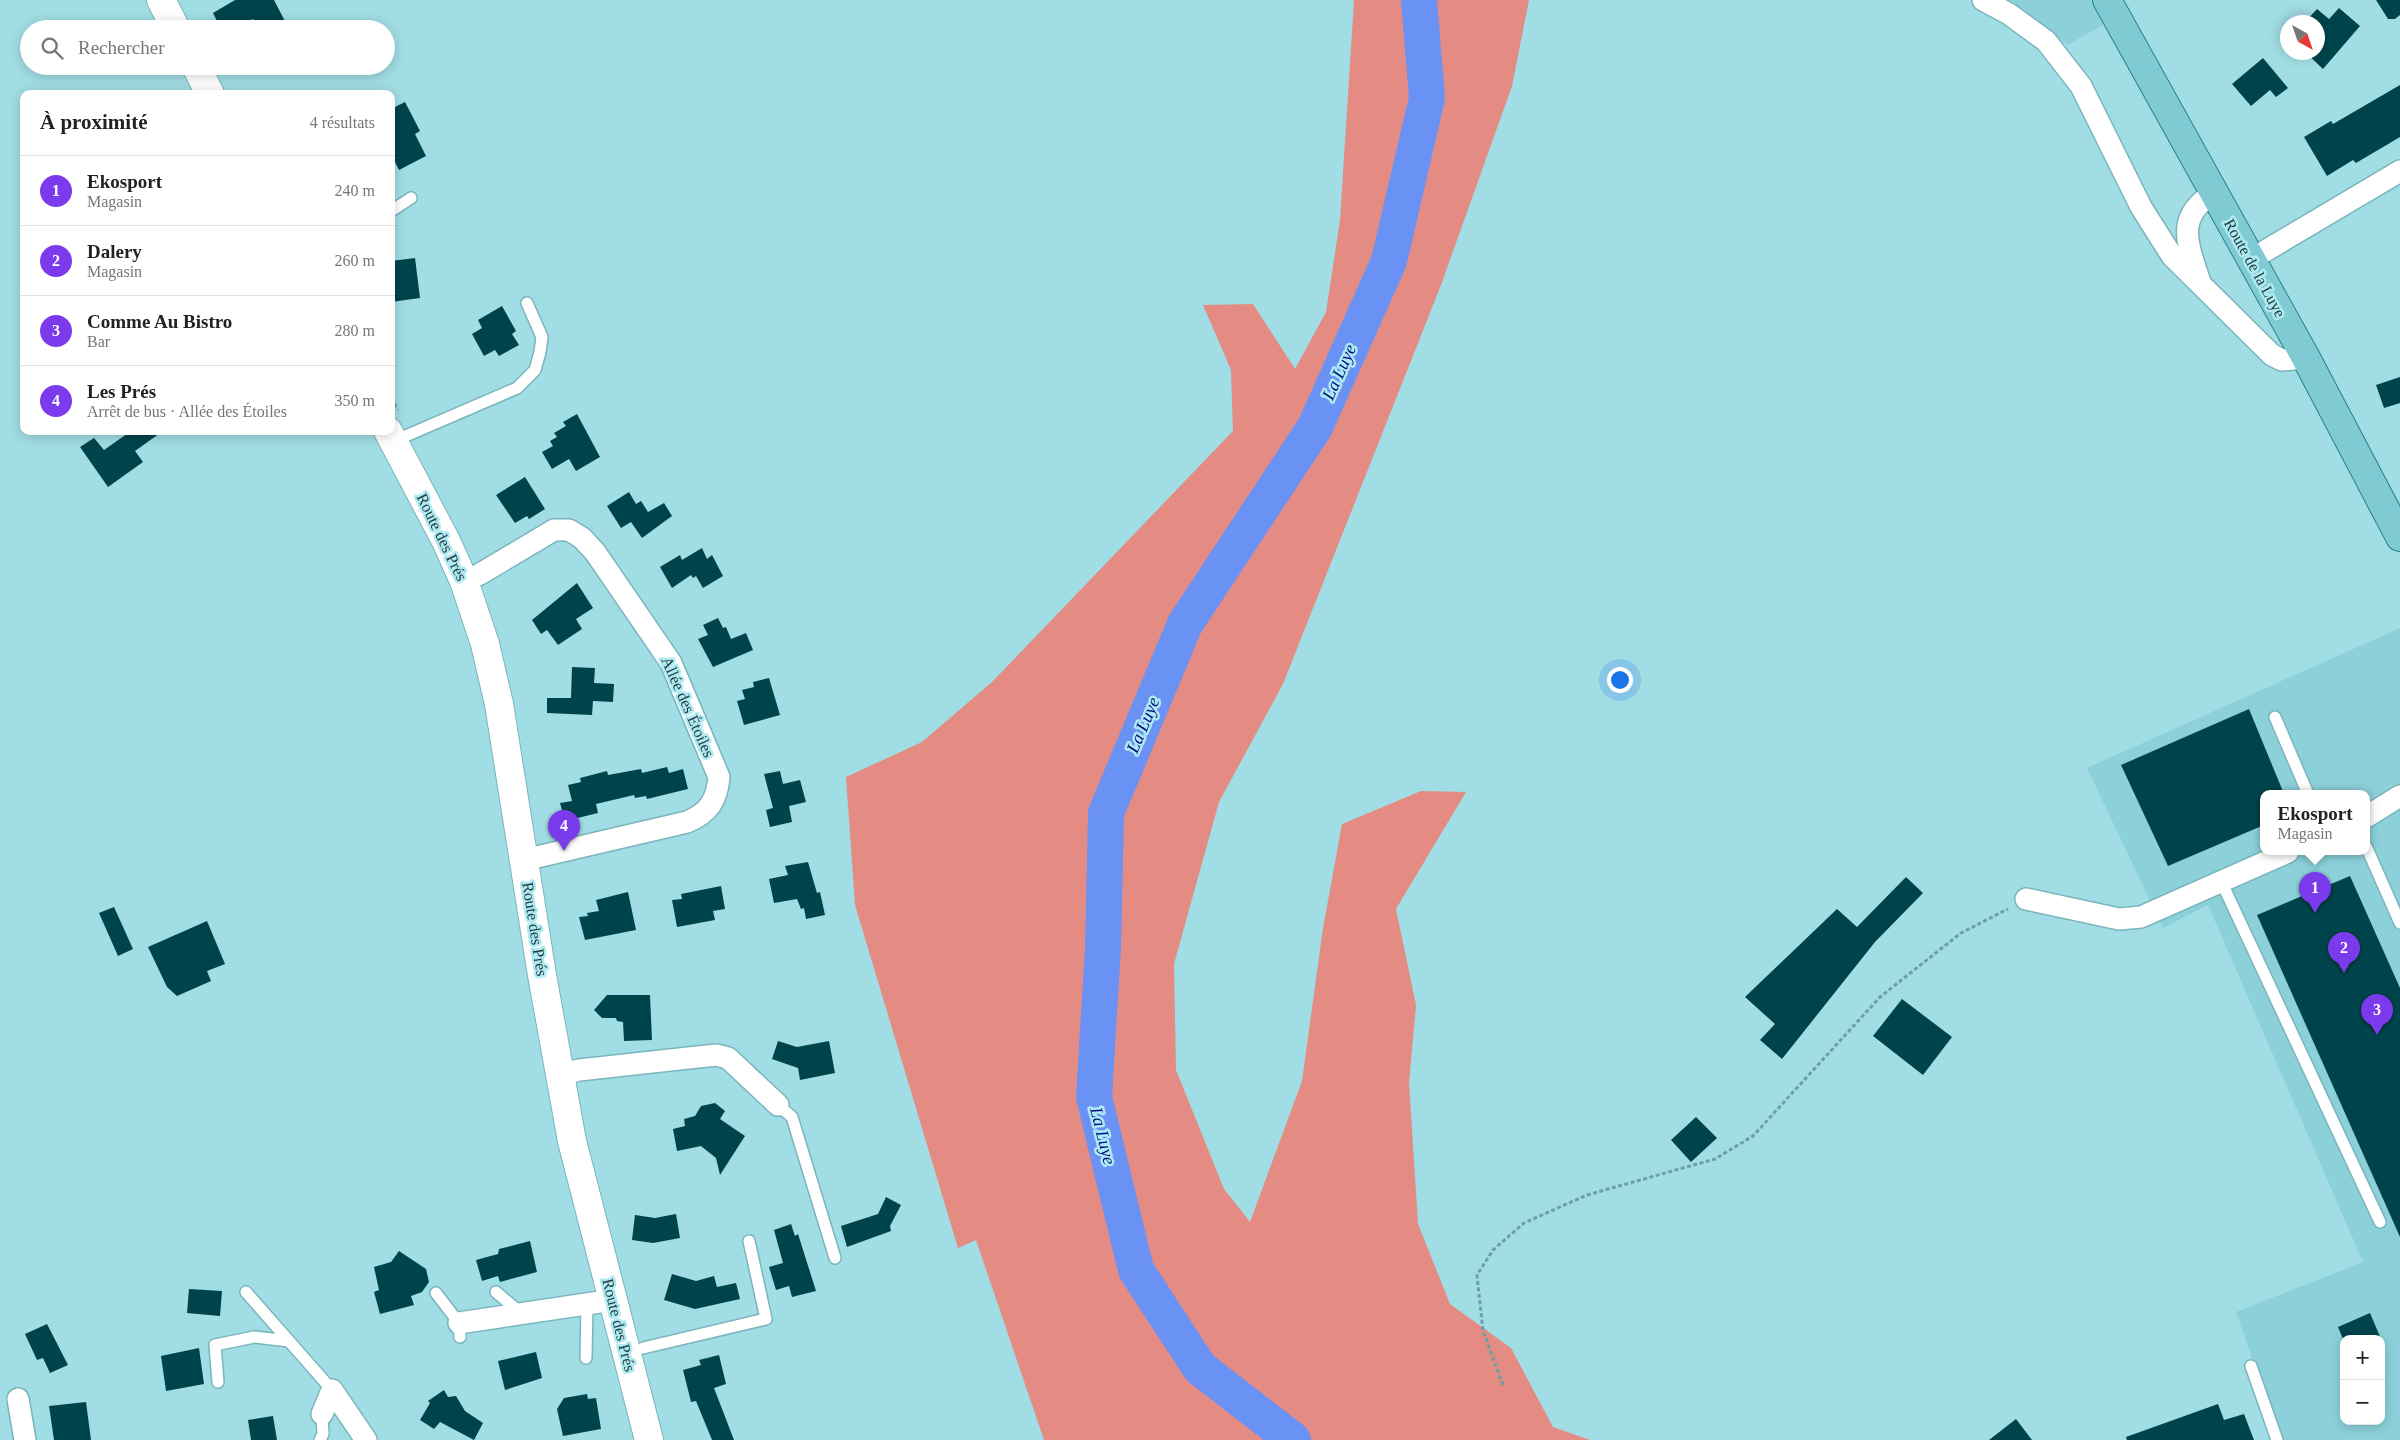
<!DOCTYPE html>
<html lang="fr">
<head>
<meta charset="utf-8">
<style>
  :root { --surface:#fff; --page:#f2f2f2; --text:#222; --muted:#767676; --line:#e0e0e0; --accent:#7c3aed }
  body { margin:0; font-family:"Times New Roman",serif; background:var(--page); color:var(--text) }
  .controls { position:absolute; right:15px; bottom:15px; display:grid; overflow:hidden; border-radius:10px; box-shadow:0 2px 12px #0003 }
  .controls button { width:45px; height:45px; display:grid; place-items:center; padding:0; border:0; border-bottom:1px solid var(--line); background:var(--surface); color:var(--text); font:25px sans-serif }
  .compass { position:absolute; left:2280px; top:15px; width:45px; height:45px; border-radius:50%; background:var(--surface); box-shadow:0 2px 12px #0003; rotate:140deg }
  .you { position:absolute; left:1619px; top:679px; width:18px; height:18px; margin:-12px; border:4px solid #fff; border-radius:50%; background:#1a73e8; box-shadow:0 0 0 8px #1a73e833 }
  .badge { display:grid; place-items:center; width:32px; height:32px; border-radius:50%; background:var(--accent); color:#fff; font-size:16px; font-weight:700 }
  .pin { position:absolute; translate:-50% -41px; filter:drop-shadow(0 1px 2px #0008) }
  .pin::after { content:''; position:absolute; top:26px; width:18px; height:15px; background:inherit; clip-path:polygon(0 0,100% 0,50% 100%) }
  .popup { position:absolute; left:2260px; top:790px; width:110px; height:65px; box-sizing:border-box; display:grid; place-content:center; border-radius:10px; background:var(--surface); filter:drop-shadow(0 1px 4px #0005); font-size:16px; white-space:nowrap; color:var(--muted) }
  .popup b { font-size:19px; color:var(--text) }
  .popup::after { content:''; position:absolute; left:50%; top:100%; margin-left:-10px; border:10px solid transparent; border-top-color:var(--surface) }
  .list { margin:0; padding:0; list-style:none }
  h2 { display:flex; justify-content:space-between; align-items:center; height:65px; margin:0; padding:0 20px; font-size:21px }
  h2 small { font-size:16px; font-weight:400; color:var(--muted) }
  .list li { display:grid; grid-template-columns:32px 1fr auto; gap:15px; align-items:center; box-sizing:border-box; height:70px; padding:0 20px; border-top:1px solid var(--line) }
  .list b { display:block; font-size:19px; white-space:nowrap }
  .list p { margin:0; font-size:16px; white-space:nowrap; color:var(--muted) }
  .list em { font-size:16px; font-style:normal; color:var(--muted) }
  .icon { flex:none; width:28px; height:28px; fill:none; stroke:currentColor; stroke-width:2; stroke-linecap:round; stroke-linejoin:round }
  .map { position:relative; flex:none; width:2400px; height:1440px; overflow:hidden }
  .search { position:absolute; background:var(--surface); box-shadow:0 2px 12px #0003; left:20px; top:20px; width:375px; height:55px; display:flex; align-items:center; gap:12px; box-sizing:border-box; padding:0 18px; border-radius:28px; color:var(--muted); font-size:19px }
  .panel { position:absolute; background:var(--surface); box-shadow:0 2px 12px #0003; left:20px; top:90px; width:375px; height:345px; border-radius:10px }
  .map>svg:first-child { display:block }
</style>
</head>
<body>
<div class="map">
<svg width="2400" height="1440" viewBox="0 0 2400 1440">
  <rect width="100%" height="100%" fill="#a1dde4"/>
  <!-- built -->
  <path fill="#8cd1da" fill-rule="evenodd" d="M 1993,0 L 2091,0 L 2104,24 L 2068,45 Z
    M 2400,628 L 2400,1440 L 2280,1440 L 2236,1312 L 2363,1262 L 2208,905 L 2163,928 L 2087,768 ZM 2264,794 L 2366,794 L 2366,852 L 2264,852 ZM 2344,1339 L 2381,1339 L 2381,1421 L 2344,1421 Z"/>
  <!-- green -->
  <path fill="#e48c83" d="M 1354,0 L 1529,0 L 1512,86 L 1441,285 L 1283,684 L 1219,802 L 1174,964 L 1176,1070 L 1224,1189 L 1250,1222 L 1302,1081 L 1323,928 L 1342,824 L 1421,791 L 1466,792 L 1396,909 L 1416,1005 L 1409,1083 L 1418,1224 L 1450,1304 L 1511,1348 L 1553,1427 L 1590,1440 L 1044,1440 L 976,1240 L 958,1248 L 855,905 L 846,777 L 922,742 L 992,682 L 1233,431 L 1231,370 L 1203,305 L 1253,304 L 1295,369 L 1326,312 L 1340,220 Z"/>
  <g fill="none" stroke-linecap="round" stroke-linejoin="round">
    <!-- river -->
    <path stroke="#6a92f5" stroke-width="36" d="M 1293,1440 L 1200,1368 L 1136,1270 L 1094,1097 L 1103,949 L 1106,813 L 1185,624 L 1315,427 L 1389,261 L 1427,98 L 1419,0"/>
  </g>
  <!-- building -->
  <path fill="#00444b" d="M 235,0 L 274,0 L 289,29 L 258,29 L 253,19 L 233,29 L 221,29 L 213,13 Z
    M 2376,0 L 2400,0 L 2400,15 L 2395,19 L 2388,19 Z
    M 2339,8 L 2360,26 L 2323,69 L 2305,52 L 2318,52 L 2318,22 L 2305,22 L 2317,9 L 2329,19 Z
    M 2263,58 L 2288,88 L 2276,97 L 2270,90 L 2251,106 L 2232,84 Z
    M 2400,85 L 2400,137 L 2356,163 L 2353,160 L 2327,176 L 2304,137 L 2331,121 L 2333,124 Z
    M 405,102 L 420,131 L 415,134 L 426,156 L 399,170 L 391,154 L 391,109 Z
    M 415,258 L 420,298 L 391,302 L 391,261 Z
    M 502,306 L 516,331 L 512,334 L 519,345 L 499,356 L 495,350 L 484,356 L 472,334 L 482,328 L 478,320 Z
    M 2400,377 L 2400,403 L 2384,408 L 2376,385 Z
    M 577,414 L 600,457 L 576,471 L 569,459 L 552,469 L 542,452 L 553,446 L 550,441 L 557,437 L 554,433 L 566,426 L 563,422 Z
    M 131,431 L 163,431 L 135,451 L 143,462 L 108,487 L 80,447 L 94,438 L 104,450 Z
    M 525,477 L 545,509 L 529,519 L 527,516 L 515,523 L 496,495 Z
    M 629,492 L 636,504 L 641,501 L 648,512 L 664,503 L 672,516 L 642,538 L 631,522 L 621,528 L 607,506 Z
    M 702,548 L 707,559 L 712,555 L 723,576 L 703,588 L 696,576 L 693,578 L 691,575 L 672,588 L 660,567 L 680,555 L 682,560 Z
    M 577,583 L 593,608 L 576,619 L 582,629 L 558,645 L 547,630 L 541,634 L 532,620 Z
    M 718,618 L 723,628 L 726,627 L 731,639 L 746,633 L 753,650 L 713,667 L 698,639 L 708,635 L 703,625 Z
    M 572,667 L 595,668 L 594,683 L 614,684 L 613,702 L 593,701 L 592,715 L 547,713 L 547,698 L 571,698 Z
    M 769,678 L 780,715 L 744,725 L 737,701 L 745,699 L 742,690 L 754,687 L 753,682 Z
    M 2249,709 L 2284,794 L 2264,794 L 2264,825 L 2168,866 L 2121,765 Z
    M 667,767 L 669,773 L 683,769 L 688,789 L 647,799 L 646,796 L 635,798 L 634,795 L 596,804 L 598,813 L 565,821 L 560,803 L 572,801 L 568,785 L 581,782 L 580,778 L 607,771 L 608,775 L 641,769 L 642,773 Z
    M 780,771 L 783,784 L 800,780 L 806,802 L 789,806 L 792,822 L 770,827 L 766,810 L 773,808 L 764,774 Z
    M 808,862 L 817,893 L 820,892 L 825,915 L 806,919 L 804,908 L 801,909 L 797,899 L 774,903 L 769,879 L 788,875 L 785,866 Z
    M 2350,876 L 2400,988 L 2400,1237 L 2257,915 Z
    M 1906,877 L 1923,893 L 1875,942 L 1782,1059 L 1760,1040 L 1775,1024 L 1745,997 L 1837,909 L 1857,927 Z
    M 721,886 L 725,909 L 713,911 L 715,920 L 677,927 L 672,900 L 682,899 L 681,894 Z
    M 628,892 L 636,930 L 585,940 L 579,917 L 588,916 L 587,913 L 599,911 L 596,900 Z
    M 114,907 L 133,949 L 118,956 L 99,913 Z
    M 207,921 L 225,964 L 207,971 L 211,981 L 177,996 L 167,987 L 148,947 Z
    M 607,995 L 650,995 L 652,1040 L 624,1041 L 623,1022 L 617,1021 L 616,1018 L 602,1018 L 594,1010 Z
    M 1902,999 L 1952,1037 L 1923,1075 L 1873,1036 Z
    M 778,1041 L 797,1047 L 829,1041 L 835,1073 L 800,1080 L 798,1068 L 772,1059 Z
    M 715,1103 L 725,1111 L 720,1119 L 745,1136 L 720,1175 L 716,1158 L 701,1146 L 677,1151 L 673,1129 L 685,1126 L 684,1119 L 695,1116 L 701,1106 Z
    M 1696,1117 L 1717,1138 L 1691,1162 L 1671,1140 Z
    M 886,1197 L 901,1205 L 890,1226 L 891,1231 L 847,1247 L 841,1226 L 878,1214 Z
    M 676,1214 L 680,1238 L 653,1243 L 632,1240 L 635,1215 L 655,1218 Z
    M 791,1224 L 795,1236 L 798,1234 L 816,1291 L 792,1297 L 789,1286 L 776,1290 L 769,1267 L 783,1263 L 774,1230 Z
    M 530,1241 L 537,1272 L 500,1282 L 498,1276 L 482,1281 L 476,1260 L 498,1254 L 499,1249 Z
    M 399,1251 L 426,1269 L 429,1282 L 422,1292 L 411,1296 L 414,1305 L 380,1314 L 374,1292 L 379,1290 L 374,1267 L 391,1262 Z
    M 672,1274 L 696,1281 L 714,1276 L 717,1287 L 736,1283 L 740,1299 L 695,1309 L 664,1300 Z
    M 189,1289 L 222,1291 L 220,1316 L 187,1313 Z
    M 2370,1313 L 2381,1339 L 2343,1339 L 2338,1327 Z
    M 47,1324 L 68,1365 L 50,1373 L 43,1358 L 37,1360 L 25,1334 Z
    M 199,1348 L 204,1384 L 166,1391 L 161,1356 Z
    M 536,1352 L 542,1378 L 505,1390 L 498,1361 Z
    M 719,1355 L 726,1384 L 714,1388 L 734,1440 L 712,1440 L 696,1401 L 691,1402 L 683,1370 L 701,1365 L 699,1360 Z
    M 444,1390 L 448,1397 L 456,1396 L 465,1411 L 483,1423 L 474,1440 L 440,1422 L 434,1429 L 420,1420 L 430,1403 L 428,1401 Z
    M 587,1394 L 588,1399 L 596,1398 L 601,1429 L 563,1436 L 557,1409 L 564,1398 Z
    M 86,1402 L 91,1440 L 54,1440 L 49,1406 Z
    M 2218,1404 L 2224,1420 L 2244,1414 L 2254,1440 L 2127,1440 L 2126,1437 Z
    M 273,1416 L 277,1440 L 251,1440 L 248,1420 Z
    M 2016,1419 L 2032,1440 L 1989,1440 Z"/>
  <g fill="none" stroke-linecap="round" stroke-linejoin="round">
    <defs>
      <path id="service" d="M 391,211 L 411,198
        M 394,441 L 517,388 L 535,370 L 540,352 L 542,337 L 527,303
        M 2275,717 L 2308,794
        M 2366,846 L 2400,923
        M 2221,881 L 2380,1222
        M 778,1105 L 792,1117 L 835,1258
        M 246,1292 L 289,1341
        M 496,1292 L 522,1314
        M 436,1293 L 459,1323 L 460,1337
        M 643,1348 L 766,1319 L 749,1241
        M 586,1358 L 587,1304
        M 2251,1366 L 2277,1440
        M 218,1382 L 215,1345 L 254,1337 L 289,1341 L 332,1390
        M 320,1440 L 323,1434 L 322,1414"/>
      <path id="minor" d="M 1983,0 L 2009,14 L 2046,41 L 2081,86 L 2141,207 L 2172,256 L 2272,355 L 2282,360 L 2306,358
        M 2250,260 L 2400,171
        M 2200,282 C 2188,245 2174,217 2214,193
        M 464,581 L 480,574 L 554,530 L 569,530 L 582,538 L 595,552 L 671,663 L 719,777 C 717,800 709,813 687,822 L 524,860
        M 2366,817 L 2400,796
        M 2026,899 L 2119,919 L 2141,917 L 2288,852
        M 560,1075 L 579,1070 L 716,1055 L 728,1058 L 778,1105
        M 459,1323 L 613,1300
        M 18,1399 L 25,1440
        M 322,1414 L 332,1390 L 366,1440"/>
      <path id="tertiary" d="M 161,0 L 176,29
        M 196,66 L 210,94
        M 388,431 L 446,541 L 464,581 L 485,644 L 499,704 L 542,975 L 572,1141 L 649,1440"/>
      <path id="primary" d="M 2107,0 L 2306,358 L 2400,537"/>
    </defs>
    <!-- service casing -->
    <use href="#service" stroke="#7ab5bc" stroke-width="14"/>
    <!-- minor casing -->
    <use href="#minor" stroke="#7ab5bc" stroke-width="24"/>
    <!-- tertiary casing -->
    <use href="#tertiary" stroke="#7ab5bc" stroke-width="30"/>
    <!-- primary casing -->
    <use href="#primary" stroke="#27828c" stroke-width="30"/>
    <!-- path -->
    <path stroke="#6f9ea3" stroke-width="3" stroke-dasharray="4 2.5" stroke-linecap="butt" d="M 391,398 L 398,410
      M 1503,1385 L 1483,1331 L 1477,1275 L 1493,1250 L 1524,1223 L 1587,1195 L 1715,1159 L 1753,1136 L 1880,997 L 1961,933 L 2008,909"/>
    <!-- service -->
    <use href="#service" stroke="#fff" stroke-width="11"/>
    <!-- minor -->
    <use href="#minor" stroke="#fff" stroke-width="21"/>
    <!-- tertiary -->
    <use href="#tertiary" stroke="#fff" stroke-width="28"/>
    <!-- primary -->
    <use href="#primary" stroke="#7fcad3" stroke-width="28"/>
  </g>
  <g text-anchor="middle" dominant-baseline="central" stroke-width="5" stroke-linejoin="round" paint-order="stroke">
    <!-- street labels -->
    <g font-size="16" fill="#233c3f" stroke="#aeeaf2">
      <text transform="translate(2255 268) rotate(61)">Route de la Luye</text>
      <text transform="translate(442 537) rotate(64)">Route des Prés</text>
      <text transform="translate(688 707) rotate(66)">Allée des Étoiles</text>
      <text transform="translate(535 929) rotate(81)">Route des Prés</text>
      <text transform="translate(619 1325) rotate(76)">Route des Prés</text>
    </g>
    <!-- water labels -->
    <g font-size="18" font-style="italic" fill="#060d84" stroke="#aeeaf2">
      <text transform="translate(1339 372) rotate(-66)">La Luye</text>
      <text transform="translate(1143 725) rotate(-67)">La Luye</text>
      <text transform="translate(1103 1136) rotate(76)">La Luye</text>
    </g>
  </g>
</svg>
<div class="controls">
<button>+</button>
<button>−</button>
</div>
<svg class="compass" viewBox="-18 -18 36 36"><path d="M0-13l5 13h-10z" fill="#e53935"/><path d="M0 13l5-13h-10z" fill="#767676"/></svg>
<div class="you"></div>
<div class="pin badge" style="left:2315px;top:913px">1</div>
<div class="popup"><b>Ekosport</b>Magasin</div>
<div class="pin badge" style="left:2344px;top:973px">2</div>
<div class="pin badge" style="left:2377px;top:1035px">3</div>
<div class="pin badge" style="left:564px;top:851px">4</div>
<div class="search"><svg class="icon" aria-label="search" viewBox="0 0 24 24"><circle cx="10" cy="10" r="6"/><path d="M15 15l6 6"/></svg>Rechercher</div>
<section class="panel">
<h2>À proximité<small>4 résultats</small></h2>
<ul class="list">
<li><span class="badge">1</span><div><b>Ekosport</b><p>Magasin</p></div><em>240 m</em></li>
<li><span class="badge">2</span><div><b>Dalery</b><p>Magasin</p></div><em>260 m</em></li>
<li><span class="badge">3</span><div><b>Comme Au Bistro</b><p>Bar</p></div><em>280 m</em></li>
<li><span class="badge">4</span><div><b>Les Prés</b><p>Arrêt de bus · Allée des Étoiles</p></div><em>350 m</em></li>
</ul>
</section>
</div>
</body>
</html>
